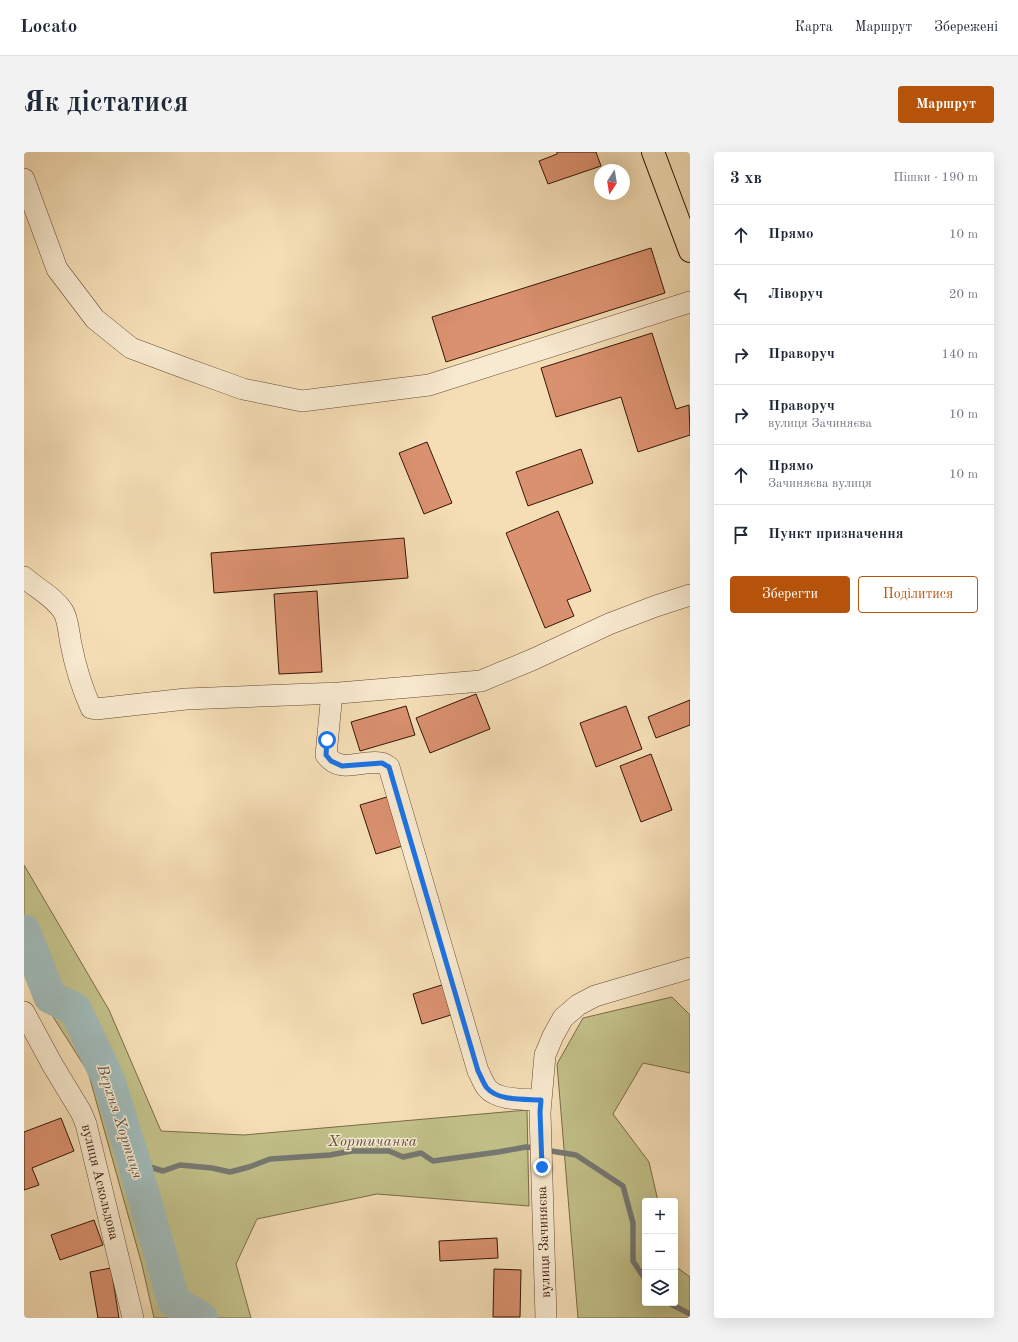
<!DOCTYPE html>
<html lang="uk">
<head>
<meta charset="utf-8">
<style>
  :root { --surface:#fff; --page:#f2f2f3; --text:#1f2937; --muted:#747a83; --line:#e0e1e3; --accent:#b45309 }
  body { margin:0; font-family:"Old Standard TT",serif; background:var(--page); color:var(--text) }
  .controls { position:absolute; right:12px; bottom:12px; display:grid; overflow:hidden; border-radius:4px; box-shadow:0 4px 16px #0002 }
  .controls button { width:36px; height:36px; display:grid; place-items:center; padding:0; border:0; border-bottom:1px solid var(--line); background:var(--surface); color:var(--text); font:20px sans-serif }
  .compass { position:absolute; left:570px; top:12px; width:36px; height:36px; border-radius:50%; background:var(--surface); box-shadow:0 4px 16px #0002; rotate:192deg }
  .stop { position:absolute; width:12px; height:12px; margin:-9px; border:3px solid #1a73e8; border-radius:50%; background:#fff }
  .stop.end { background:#1a73e8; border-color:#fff; box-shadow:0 1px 4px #0008 }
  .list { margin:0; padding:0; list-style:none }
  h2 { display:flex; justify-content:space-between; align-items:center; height:52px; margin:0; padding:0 16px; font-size:17px }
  h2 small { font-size:13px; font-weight:400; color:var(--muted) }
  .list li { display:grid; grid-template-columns:26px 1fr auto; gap:12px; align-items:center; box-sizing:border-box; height:60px; padding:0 16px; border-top:1px solid var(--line) }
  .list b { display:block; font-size:15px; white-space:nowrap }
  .list p { margin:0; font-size:13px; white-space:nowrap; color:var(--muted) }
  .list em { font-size:13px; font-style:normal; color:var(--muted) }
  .actions { display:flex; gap:8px; padding:12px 16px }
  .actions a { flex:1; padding:9px 0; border:1px solid var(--accent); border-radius:4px; text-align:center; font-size:14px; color:var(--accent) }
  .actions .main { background:var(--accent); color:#fff }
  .icon { flex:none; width:22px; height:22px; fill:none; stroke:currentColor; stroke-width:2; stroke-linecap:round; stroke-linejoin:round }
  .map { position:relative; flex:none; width:666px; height:1166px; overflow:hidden; border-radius:4px }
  header { display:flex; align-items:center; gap:24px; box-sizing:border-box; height:56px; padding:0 20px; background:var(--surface); border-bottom:1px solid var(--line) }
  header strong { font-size:19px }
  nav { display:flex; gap:22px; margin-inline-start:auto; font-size:14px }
  .intro { display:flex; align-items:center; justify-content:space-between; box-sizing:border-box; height:96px; padding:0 24px }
  h1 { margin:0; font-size:28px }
  .button { padding:10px 18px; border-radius:4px; background:var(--accent); color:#fff; font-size:14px; font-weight:700 }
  main { display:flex; gap:24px; padding:0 24px }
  aside { flex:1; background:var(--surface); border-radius:4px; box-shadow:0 4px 16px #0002 }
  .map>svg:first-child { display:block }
</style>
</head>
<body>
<header>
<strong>Locato</strong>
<nav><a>Карта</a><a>Маршрут</a><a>Збережені</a></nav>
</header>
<div class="intro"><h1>Як дістатися</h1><a class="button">Маршрут</a></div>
<main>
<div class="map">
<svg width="666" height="1166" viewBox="0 0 666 1166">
  <rect width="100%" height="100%" fill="#f5deb6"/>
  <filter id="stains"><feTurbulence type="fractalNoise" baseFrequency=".005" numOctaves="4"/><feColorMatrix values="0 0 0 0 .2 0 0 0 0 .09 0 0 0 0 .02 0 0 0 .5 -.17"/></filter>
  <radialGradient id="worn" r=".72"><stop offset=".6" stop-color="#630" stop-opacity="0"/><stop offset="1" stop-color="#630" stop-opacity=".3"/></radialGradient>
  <!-- green -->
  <path fill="#c2c089" stroke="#7c6a48" d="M 0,713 L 85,858 L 137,979 L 220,983 L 503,958 L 505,1054 L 353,1042 L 233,1067 L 212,1112 L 227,1166 L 130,1166 L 118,1113 L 64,920 L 0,819 Z
    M 648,845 L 666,863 L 666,921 L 619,911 L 589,962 L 625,1010 L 634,1049 L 621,1049 L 621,1151 L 651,1151 L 651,1114 L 666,1125 L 666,1166 L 554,1166 L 533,912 L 559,866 Z"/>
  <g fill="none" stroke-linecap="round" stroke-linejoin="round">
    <!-- stream -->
    <path stroke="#767872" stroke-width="5.5" d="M 521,998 L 552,1003 L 599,1034 L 609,1071 L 609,1109 L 621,1127
      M 110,1010 L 139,1019 L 156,1013 L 188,1016 L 206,1020 L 225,1015 L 246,1007 L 306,1003 L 328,999 L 365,999 L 379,1005 L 397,1001 L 409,1009 L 474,1000 L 502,995 L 513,996
      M 645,1151 L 666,1162"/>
    <!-- river -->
    <path stroke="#a0bab8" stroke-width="33" d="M 0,779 L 26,845 L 51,857 L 85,929 L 110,1010 L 150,1150 L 177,1166"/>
  </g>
  <!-- building -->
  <path fill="#da916f" stroke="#371508" d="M 533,0 L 572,0 L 577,14 L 524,32 L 515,9 L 533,2 Z
    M 627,96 L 641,141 L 422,210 L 408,165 Z
    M 628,181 L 652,257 L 665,253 L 666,283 L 614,300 L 597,245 L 532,265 L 517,216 Z
    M 403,290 L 428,351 L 400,362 L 375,301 Z
    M 557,297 L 569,331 L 504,354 L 492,320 Z
    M 534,359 L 567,439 L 543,448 L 550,464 L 521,476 L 482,381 Z
    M 380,386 L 384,426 L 190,441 L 187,401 Z
    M 293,439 L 298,520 L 255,522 L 250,442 Z
    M 452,542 L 466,577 L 406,601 L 392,566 Z
    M 666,548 L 666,573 L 632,586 L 624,565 Z
    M 382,554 L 391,583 L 336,599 L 327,570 Z
    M 602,554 L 618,597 L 572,615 L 556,571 Z
    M 627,602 L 648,658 L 617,670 L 596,614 Z
    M 366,644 L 382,693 L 352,702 L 336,653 Z
    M 421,832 L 430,862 L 398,872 L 389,842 Z
    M 37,966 L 50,999 L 8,1016 L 15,1033 L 0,1038 L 0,980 Z
    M 70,1068 L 79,1093 L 36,1108 L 27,1083 Z
    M 473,1086 L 474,1106 L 416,1109 L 415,1089 Z
    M 87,1116 L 95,1166 L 74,1166 L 66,1120 Z
    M 470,1117 L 497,1118 L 496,1165 L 469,1165 Z"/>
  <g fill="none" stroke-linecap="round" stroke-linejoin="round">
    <defs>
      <path id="minor" d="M 0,27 L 33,117 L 71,167 L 107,196 L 158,215 L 219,237 L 278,249 L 405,233 L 666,150
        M 0,425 C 13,437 29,444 39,459 C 44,466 45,483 47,492 C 51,513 58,536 67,556 L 72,557 L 162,547 L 315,541 L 457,529 L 510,507 L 585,472 L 632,454 L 666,443
        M 308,541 L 302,603 C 317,623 337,607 357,611 C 360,611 363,614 365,615 L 454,919 C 457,924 459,931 463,936 C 474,949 501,947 517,948
        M 0,860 L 28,912 L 57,960 L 62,972 L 109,1166
        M 522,1166 L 516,960 L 521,903 L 529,884 L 539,866 L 554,853 L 571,844 L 666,816"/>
      <path id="major" d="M 629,0 L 666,99"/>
    </defs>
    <!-- minor casing -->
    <use href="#minor" stroke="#664734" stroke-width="22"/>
    <!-- major casing -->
    <use href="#major" stroke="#371508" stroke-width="24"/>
    <!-- minor -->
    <use href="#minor" stroke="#f8ead0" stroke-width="21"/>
    <!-- major -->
    <use href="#major" stroke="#f5deb6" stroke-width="22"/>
  </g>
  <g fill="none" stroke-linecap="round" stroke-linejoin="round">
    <!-- route -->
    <path stroke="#1a73e8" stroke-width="5" d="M 303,588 L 302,603 L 307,609 L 318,614 L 358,611 L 365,615 L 454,919 C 457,924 459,931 463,936 C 474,949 501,947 517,948 L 516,960 L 518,1015"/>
  </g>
  <g text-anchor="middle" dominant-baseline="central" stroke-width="3" stroke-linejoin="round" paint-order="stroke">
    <!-- street labels -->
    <g font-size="14" fill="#371508" stroke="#f8ead0">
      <text transform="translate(76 1030) rotate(76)">вулиця Аскольдова</text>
      <text transform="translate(520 1090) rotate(-92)">вулиця Зачиняєва</text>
    </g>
    <!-- water labels -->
    <g font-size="15" font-style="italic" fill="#5c4f46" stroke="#f8ead0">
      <text transform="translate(95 970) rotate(72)">Верхня Хортиця</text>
      <text x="348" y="990">Хортичанка</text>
    </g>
  </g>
  <rect width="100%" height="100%" filter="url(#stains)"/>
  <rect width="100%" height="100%" fill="url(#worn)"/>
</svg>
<div class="controls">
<button>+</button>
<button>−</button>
<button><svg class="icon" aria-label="layers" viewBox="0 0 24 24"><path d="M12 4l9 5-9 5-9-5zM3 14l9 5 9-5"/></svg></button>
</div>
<svg class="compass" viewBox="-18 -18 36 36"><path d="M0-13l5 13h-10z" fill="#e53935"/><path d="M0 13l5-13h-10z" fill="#747a83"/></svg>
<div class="stop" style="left:303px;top:588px"></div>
<div class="stop end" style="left:518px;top:1015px"></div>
</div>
<aside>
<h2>3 хв<small>Пішки · 190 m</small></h2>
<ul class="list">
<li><svg class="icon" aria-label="ahead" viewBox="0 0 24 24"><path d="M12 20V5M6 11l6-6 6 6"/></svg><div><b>Прямо</b></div><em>10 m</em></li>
<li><svg class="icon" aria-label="left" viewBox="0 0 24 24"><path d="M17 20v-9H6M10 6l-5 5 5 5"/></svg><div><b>Ліворуч</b></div><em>20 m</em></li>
<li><svg class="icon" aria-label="right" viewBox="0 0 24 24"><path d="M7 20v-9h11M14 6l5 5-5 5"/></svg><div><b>Праворуч</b></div><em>140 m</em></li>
<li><svg class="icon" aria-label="right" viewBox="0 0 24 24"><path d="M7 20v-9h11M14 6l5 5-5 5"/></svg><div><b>Праворуч</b><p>вулиця Зачиняєва</p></div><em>10 m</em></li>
<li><svg class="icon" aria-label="ahead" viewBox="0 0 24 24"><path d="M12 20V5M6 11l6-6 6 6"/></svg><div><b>Прямо</b><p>Зачиняєва вулиця</p></div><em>10 m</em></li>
<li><svg class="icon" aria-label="arrive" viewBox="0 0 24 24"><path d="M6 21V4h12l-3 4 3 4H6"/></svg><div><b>Пункт призначення</b></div></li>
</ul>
<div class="actions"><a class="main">Зберегти</a><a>Поділитися</a></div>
</aside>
</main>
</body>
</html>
